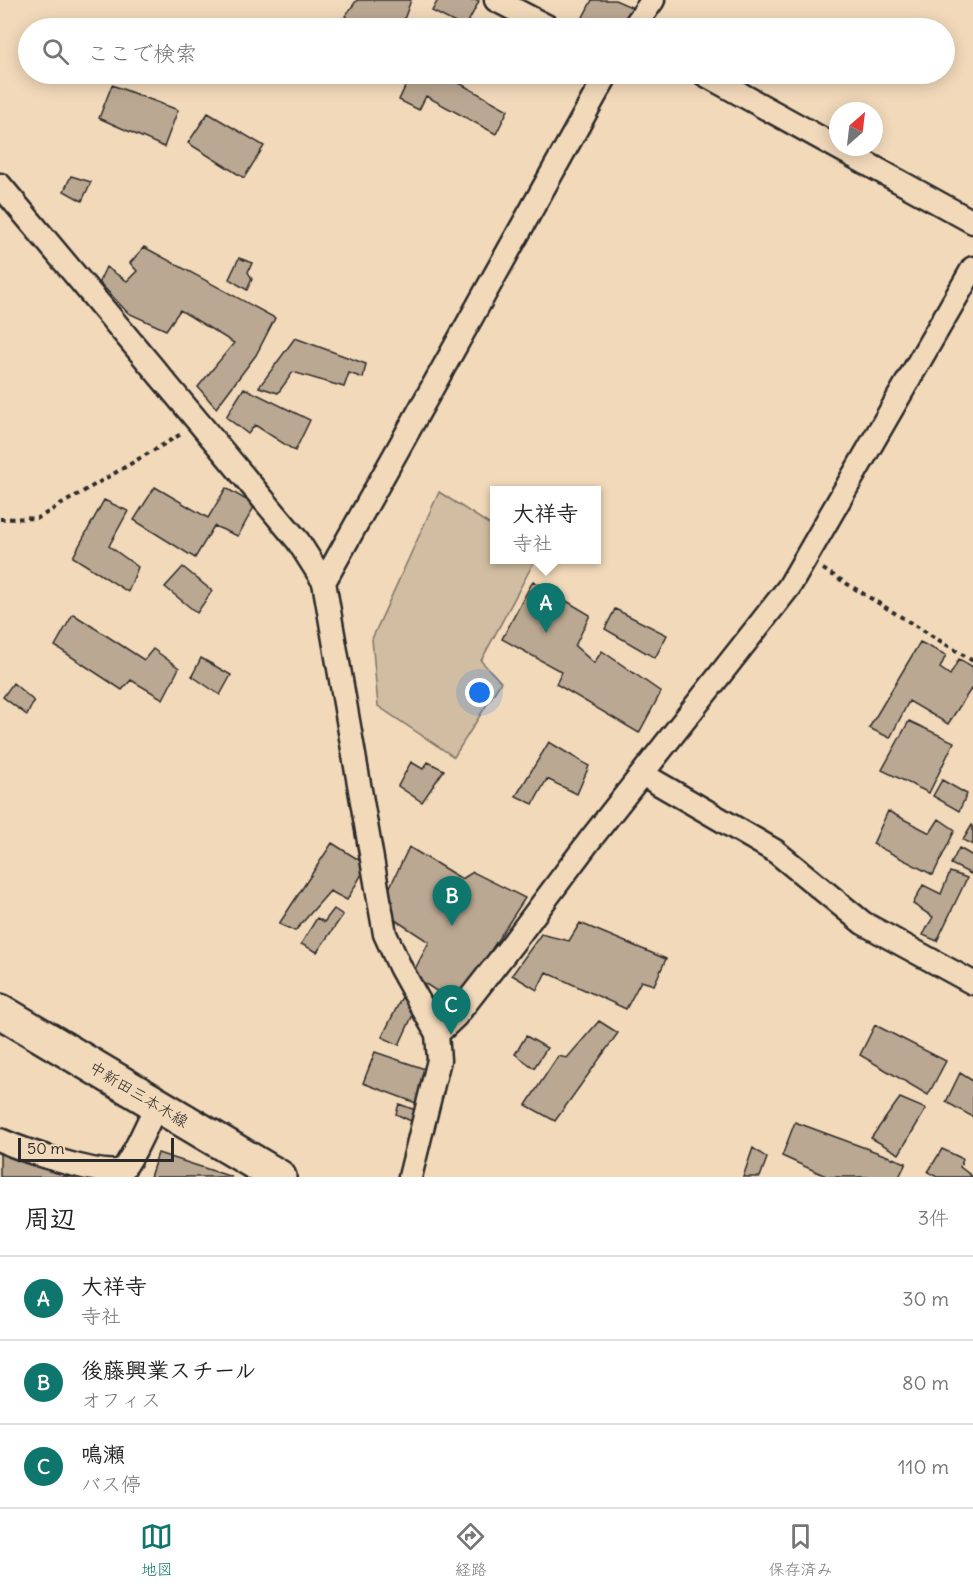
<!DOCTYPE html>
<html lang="ja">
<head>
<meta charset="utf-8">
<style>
  :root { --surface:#fff; --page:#f2f2f2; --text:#222; --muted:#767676; --line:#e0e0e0; --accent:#0f766e }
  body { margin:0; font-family:Delius,"Klee One",sans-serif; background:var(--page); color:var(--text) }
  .compass { position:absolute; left:829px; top:102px; width:54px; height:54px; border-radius:50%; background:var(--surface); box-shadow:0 3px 15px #0003; rotate:28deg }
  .scale { position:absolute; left:18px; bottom:15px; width:156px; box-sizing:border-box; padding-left:6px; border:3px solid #2b2b2b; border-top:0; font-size:16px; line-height:21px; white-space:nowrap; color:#2b2b2b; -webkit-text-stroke:4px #f2d9ba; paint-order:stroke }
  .you { position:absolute; left:480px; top:693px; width:21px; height:21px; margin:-15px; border:4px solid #fff; border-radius:50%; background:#1a73e8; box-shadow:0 0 0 9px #1a73e833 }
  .badge { display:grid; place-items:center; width:39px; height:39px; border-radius:50%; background:var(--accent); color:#fff; font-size:20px; font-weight:700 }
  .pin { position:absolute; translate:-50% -50px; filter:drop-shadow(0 2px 3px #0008) }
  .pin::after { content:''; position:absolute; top:32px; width:21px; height:18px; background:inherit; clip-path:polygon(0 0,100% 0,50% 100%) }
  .popup { position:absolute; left:490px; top:486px; width:111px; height:78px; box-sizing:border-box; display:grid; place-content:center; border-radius:0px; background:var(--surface); filter:drop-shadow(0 2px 4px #0005); font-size:20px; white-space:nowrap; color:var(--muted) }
  .popup b { font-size:22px; color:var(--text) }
  .popup::after { content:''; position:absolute; left:50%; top:100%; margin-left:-12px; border:12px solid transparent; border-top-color:var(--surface) }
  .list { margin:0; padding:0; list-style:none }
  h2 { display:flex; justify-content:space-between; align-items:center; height:78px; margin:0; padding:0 24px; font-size:26px }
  h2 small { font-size:20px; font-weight:400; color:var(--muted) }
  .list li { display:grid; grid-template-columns:39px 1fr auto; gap:18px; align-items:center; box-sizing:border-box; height:84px; padding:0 24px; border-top:2px solid var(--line) }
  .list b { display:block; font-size:22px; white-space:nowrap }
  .list p { margin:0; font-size:20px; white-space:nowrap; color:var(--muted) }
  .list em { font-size:20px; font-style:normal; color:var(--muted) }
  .icon { flex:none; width:33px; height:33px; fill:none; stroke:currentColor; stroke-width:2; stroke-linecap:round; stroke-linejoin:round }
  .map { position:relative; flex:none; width:973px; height:1177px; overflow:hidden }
  .search { position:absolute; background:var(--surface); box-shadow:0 3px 15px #0003; left:18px; right:18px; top:18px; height:66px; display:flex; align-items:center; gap:15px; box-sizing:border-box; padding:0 21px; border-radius:33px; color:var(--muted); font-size:22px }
  .sheet { height:330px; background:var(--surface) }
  nav { display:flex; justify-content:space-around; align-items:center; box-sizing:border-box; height:84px; border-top:2px solid var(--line); background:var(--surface); font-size:16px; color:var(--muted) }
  nav a { display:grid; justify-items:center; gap:3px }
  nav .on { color:var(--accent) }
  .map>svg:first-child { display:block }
</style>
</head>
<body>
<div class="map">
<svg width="973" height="1177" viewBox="0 0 973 1177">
  <rect width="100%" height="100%" fill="#f2d9ba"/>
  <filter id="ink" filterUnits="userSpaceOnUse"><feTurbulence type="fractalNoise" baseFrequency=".0167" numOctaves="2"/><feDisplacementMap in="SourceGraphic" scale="12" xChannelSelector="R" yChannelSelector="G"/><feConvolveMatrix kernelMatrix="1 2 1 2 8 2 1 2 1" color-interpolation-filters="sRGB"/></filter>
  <g filter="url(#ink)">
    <!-- green -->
    <path fill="#d1bda2" stroke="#7e7466" stroke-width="1.5" d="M 439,492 L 495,528 L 495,560 L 535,560 L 481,661 L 501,682 L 454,757 L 378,706 L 372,639 Z"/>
    <!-- building -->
    <path fill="#bba892" stroke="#2b2b2b" stroke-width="1.5" d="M 357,0 L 411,0 L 401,28 L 392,23 L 389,28 L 381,28 L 365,21 L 360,28 L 345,16 Z
      M 438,0 L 477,0 L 479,1 L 465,28 L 432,11 Z
      M 592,0 L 615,0 L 636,9 L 626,28 L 599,28 L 582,19 Z
      M 411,74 L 443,74 L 508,110 L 496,134 L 426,96 L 419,110 L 399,100 Z
      M 112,85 L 178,110 L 164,147 L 99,118 Z
      M 208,113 L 264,146 L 244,178 L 188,143 Z
      M 71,176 L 91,182 L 82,201 L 64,191 Z
      M 144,247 L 275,318 L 256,355 L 216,408 L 198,387 L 234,343 L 180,310 L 166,330 L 128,313 L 99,282 L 106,267 L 127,281 L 137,271 L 130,263 Z
      M 239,258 L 252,263 L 248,272 L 252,279 L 247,290 L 229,279 Z
      M 295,338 L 366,364 L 363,378 L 349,373 L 344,387 L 293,372 L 278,393 L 259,387 Z
      M 244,388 L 310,420 L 295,451 L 255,425 L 248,434 L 226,417 Z
      M 155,487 L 208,518 L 226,488 L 255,505 L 238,536 L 214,526 L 195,558 L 134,520 Z
      M 104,500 L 128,511 L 109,546 L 138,567 L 128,592 L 73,557 Z
      M 183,567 L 212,591 L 197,613 L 165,587 Z
      M 533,581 L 590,615 L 575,646 L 594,663 L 602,651 L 661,692 L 639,733 L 556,684 L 562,672 L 502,639 Z
      M 615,609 L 667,635 L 655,658 L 605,629 Z
      M 73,614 L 144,660 L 153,649 L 179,668 L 163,699 L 131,680 L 122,690 L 55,646 Z
      M 920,642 L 946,655 L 940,668 L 950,675 L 959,659 L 973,667 L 973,690 L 971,689 L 948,724 L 909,701 L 890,738 L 869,728 Z
      M 201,658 L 231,675 L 220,695 L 192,676 Z
      M 13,683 L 34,701 L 27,715 L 3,697 Z
      M 909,721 L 954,742 L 929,793 L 882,770 Z
      M 549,742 L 589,766 L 577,794 L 547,779 L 533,804 L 516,796 Z
      M 411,762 L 423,769 L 428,762 L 444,770 L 422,802 L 398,786 Z
      M 942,780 L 967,794 L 959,811 L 933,796 Z
      M 888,811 L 930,833 L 939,819 L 955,830 L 933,875 L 873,844 Z
      M 972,825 L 973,826 L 973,845 L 963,840 Z
      M 332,843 L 367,865 L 347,900 L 330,891 L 295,931 L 279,924 Z
      M 409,847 L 462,879 L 473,872 L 525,898 L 456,1004 L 412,975 L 429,942 L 392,918 L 388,891 Z
      M 959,848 L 973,856 L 971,874 L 951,864 Z
      M 950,872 L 967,878 L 937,941 L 923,935 L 933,917 L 913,904 L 923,885 L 941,894 Z
      M 334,909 L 343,915 L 317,952 L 301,944 L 317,918 L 324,922 Z
      M 580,923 L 666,959 L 654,985 L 641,981 L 626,1009 L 546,972 L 537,990 L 512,975 L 541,934 L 569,941 Z
      M 406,989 L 416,1008 L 399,1045 L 382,1037 Z
      M 599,1021 L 618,1033 L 555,1121 L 526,1105 L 558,1056 L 567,1058 Z
      M 875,1025 L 946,1061 L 928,1095 L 860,1055 Z
      M 526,1036 L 547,1048 L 534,1068 L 515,1054 Z
      M 375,1052 L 425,1069 L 416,1103 L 363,1083 Z
      M 960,1073 L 973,1081 L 973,1117 L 946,1102 Z
      M 900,1098 L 926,1109 L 899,1154 L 871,1138 Z
      M 399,1104 L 418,1111 L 413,1122 L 396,1114 Z
      M 795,1122 L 906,1163 L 899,1177 L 828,1177 L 782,1156 Z
      M 753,1148 L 767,1158 L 760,1177 L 743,1177 Z
      M 942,1149 L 963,1159 L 960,1167 L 973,1177 L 937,1177 L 928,1172 Z
      M 0,1152 L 79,1177 L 0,1177 Z
      M 158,1153 L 232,1177 L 150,1177 Z"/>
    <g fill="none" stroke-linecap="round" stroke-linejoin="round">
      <defs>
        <path id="street" d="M 496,0 L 550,28
          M 633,28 L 653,0
          M 704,74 L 973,222
          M 0,185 L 298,541 L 324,582 L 385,934 L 400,967 L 437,1034 L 439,1060 L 410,1177
          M 324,582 L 607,74
          M 642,774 L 775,851 L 863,923 L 973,983
          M 437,1034 L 456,1016 L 513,943 L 590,840 L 789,587 L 973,268
          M 0,1140 C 23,1150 101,1177 122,1170 C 132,1161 149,1119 157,1105"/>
        <path id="secondary" d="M 0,1011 L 279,1177"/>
      </defs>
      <!-- street casing -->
      <use href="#street" stroke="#2b2b2b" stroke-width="27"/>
      <!-- secondary casing -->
      <use href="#secondary" stroke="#2b2b2b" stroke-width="38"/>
      <!-- path -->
      <path stroke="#2b2b2b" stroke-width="4" stroke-dasharray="4.5 4.5" stroke-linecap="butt" d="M 0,519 L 38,518 L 183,433
        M 823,569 L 973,661"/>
      <!-- street -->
      <use href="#street" stroke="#f2d9ba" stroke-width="22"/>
      <!-- secondary -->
      <use href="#secondary" stroke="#f2d9ba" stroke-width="33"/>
    </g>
  </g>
  <g text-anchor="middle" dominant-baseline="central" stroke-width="6" stroke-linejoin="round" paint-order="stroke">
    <!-- street labels -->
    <g font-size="16" fill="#2b2b2b" stroke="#f2d9ba">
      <text transform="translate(139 1094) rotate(31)">中新田三本木線</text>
    </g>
  </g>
</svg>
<svg class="compass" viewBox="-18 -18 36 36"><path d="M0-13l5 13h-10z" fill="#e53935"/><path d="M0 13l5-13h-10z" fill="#767676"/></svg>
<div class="scale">50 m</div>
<div class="you"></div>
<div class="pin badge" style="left:546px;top:633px">A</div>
<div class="popup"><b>大祥寺</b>寺社</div>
<div class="pin badge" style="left:452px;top:926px">B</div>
<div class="pin badge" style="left:451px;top:1035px">C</div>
<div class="search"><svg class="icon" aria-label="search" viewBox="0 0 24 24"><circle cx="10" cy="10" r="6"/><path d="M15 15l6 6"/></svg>ここで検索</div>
</div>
<section class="sheet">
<h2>周辺<small>3件</small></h2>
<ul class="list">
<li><span class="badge">A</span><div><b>大祥寺</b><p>寺社</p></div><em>30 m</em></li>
<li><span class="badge">B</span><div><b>後藤興業スチール</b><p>オフィス</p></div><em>80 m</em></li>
<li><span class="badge">C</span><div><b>鳴瀬</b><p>バス停</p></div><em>110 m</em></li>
</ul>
</section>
<nav>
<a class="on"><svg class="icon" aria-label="map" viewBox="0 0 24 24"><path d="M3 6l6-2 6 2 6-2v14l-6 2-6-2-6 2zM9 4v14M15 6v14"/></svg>地図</a>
<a><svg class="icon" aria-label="directions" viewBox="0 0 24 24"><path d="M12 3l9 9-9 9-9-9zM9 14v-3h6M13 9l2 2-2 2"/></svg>経路</a>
<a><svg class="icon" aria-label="saved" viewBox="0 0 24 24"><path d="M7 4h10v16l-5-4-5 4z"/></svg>保存済み</a>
</nav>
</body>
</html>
